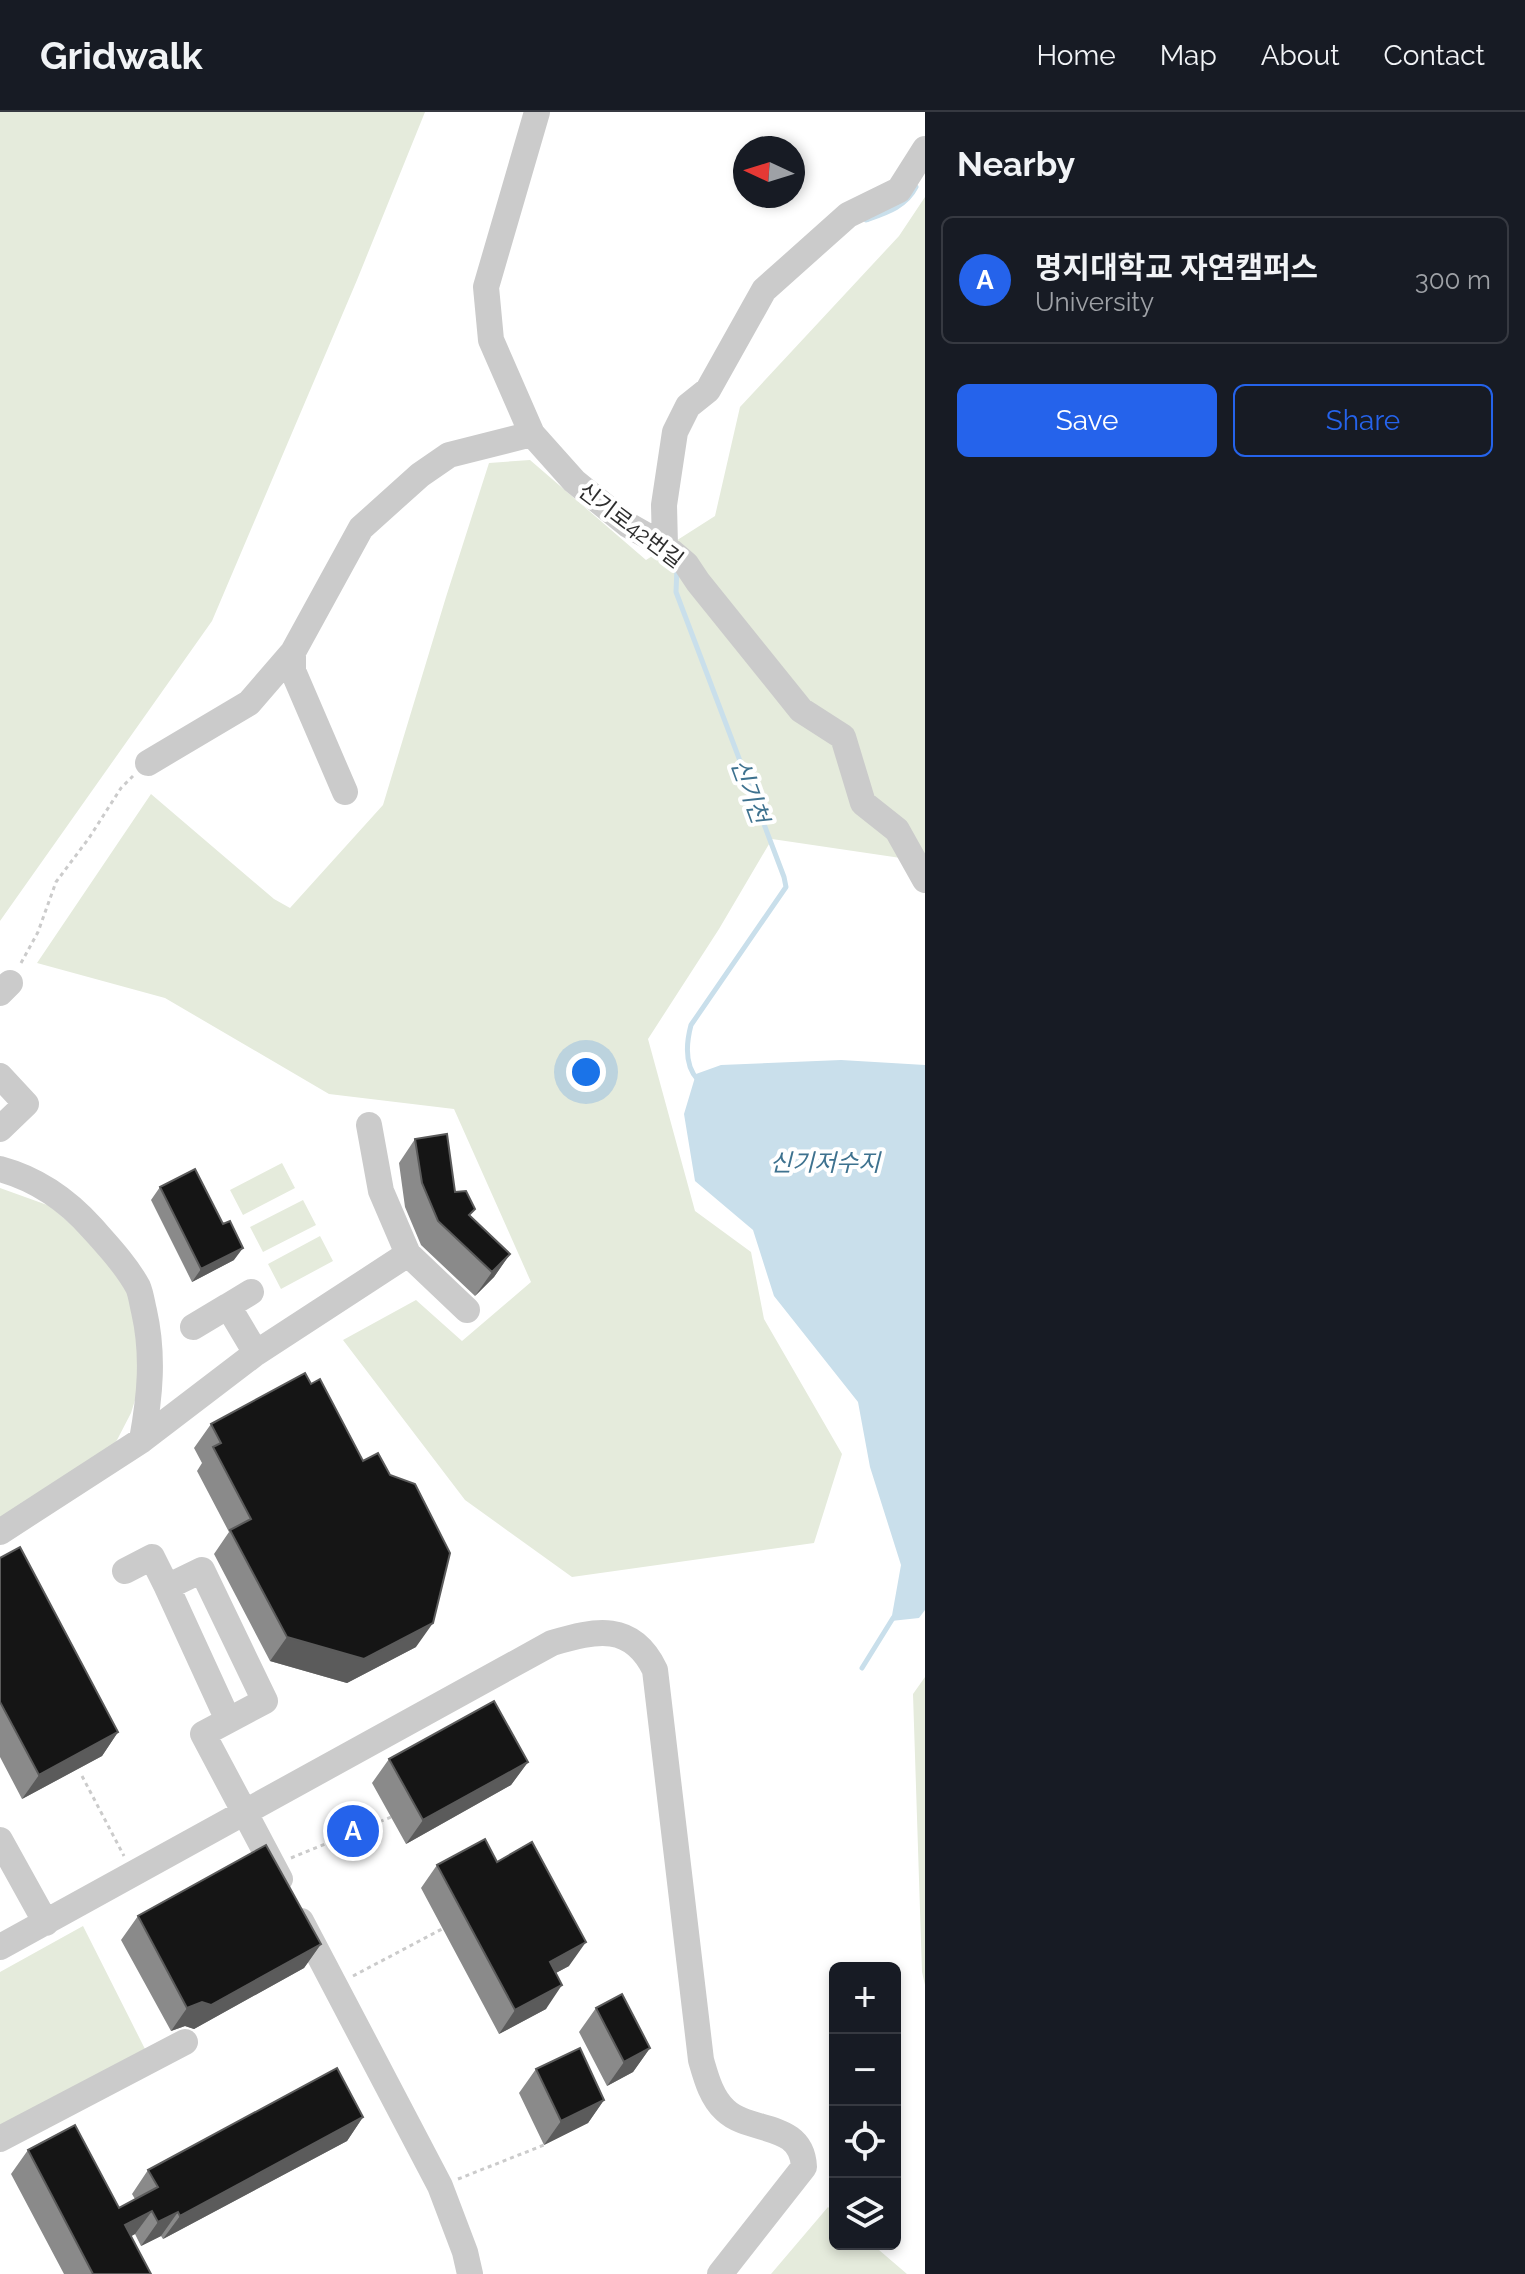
<!DOCTYPE html>
<html lang="en">
<head>
<meta charset="utf-8">
<style>
  :root { --surface:#171b24; --page:#242831; --text:#f1f3f6; --muted:#9ea1a6; --line:#363941; --accent:#2563eb }
  body { margin:0; font-family:Raleway,"Noto Sans KR",sans-serif; background:var(--page); color:var(--text) }
  .controls { position:absolute; right:24px; bottom:24px; display:grid; overflow:hidden; border-radius:12px; box-shadow:0 4px 12px #0003 }
  .controls button { width:72px; height:72px; display:grid; place-items:center; padding:0; border:0; border-bottom:2px solid var(--line); background:var(--surface); color:var(--text); font:40px sans-serif }
  .compass { position:absolute; left:733px; top:24px; width:72px; height:72px; border-radius:50%; background:var(--surface); box-shadow:0 4px 12px #0003; rotate:274deg }
  .you { position:absolute; left:586px; top:960px; width:28px; height:28px; margin:-20px; border:6px solid #fff; border-radius:50%; background:#1a73e8; box-shadow:0 0 0 12px #1a73e833 }
  .badge { display:grid; place-items:center; width:52px; height:52px; border-radius:50%; background:var(--accent); color:#fff; font-size:26px; font-weight:700 }
  .pin { position:absolute; translate:-50% -50%; border:4px solid #fff; box-shadow:0 2px 8px #0006 }
  .list { margin:0; padding:0; list-style:none }
  h2 { display:flex; justify-content:space-between; align-items:center; height:104px; margin:0; padding:0 32px; font-size:34px }
  h2 small { font-size:26px; font-weight:400; color:var(--muted) }
  .list li { display:grid; grid-template-columns:52px 1fr auto; gap:24px; align-items:center; box-sizing:border-box; height:128px; margin:0 16px 16px; padding:0 16px; border:2px solid var(--line); border-radius:12px }
  .list b { display:block; font-size:30px; white-space:nowrap }
  .list p { margin:0; font-size:26px; white-space:nowrap; color:var(--muted) }
  .list em { font-size:26px; font-style:normal; color:var(--muted) }
  .actions { display:flex; gap:16px; padding:24px 32px }
  .actions a { flex:1; padding:18px 0; border:2px solid var(--accent); border-radius:12px; text-align:center; font-size:28px; color:var(--accent) }
  .actions .main { background:var(--accent); color:#fff }
  .icon { flex:none; width:44px; height:44px; fill:none; stroke:currentColor; stroke-width:2; stroke-linecap:round; stroke-linejoin:round }
  .map { position:relative; flex:none; width:925px; height:2162px; overflow:hidden }
  header { display:flex; align-items:center; gap:48px; box-sizing:border-box; height:112px; padding:0 40px; background:var(--surface); border-bottom:2px solid var(--line) }
  header strong { font-size:38px }
  nav { display:flex; gap:44px; margin-inline-start:auto; font-size:28px }
  main { display:flex }
  aside { flex:1; background:var(--surface) }
  .map>svg:first-child { display:block }
</style>
</head>
<body>
<header>
<strong>Gridwalk</strong>
<nav><a>Home</a><a>Map</a><a>About</a><a>Contact</a></nav>
</header>
<main>
<div class="map">
<svg width="925" height="2162" viewBox="0 0 925 2162">
  <rect width="100%" height="100%" fill="#fff"/>
  <!-- green -->
  <path fill="#e5ebdc" d="M 0,0 L 425,0 L 357,168 L 212,509 L 0,809 Z
    M 925,85 L 925,757 L 921,749 L 772,727 L 719,817 L 648,927 L 695,1099 L 751,1140 L 764,1207 L 842,1342 L 814,1431 L 572,1465 L 465,1388 L 343,1228 L 416,1188 L 462,1229 L 531,1170 L 454,997 L 329,982 L 165,886 L 37,851 L 151,682 L 274,787 L 290,796 L 383,693 L 446,485 L 489,351 L 530,348 L 646,448 L 715,404 L 740,295 L 899,124 Z
    M 282,1051 L 295,1076 L 243,1103 L 230,1078 Z
    M 0,1076 L 50,1094 L 92,1131 L 128,1180 L 135,1202 L 140,1272 L 131,1301 L 117,1328 L 97,1355 L 0,1414 Z
    M 303,1088 L 316,1113 L 263,1140 L 250,1115 Z
    M 320,1124 L 333,1149 L 281,1177 L 268,1152 Z
    M 925,1565 L 925,1873 L 922,1860 L 913,1582 Z
    M 83,1814 L 147,1941 L 0,2021 L 0,1860 Z
    M 828,2095 L 835,2101 L 835,2132 L 872,2132 L 907,2162 L 771,2162 Z"/>
  <!-- water -->
  <path fill="#c9dfeb" d="M 841,948 L 925,953 L 925,1498 L 919,1506 L 891,1509 L 901,1453 L 870,1355 L 858,1290 L 774,1184 L 753,1118 L 695,1069 L 684,1002 L 696,962 L 721,953 Z"/>
  <g fill="none" stroke-linecap="round" stroke-linejoin="round">
    <!-- stream -->
    <path stroke="#c9dfeb" stroke-width="5" d="M 866,108 C 886,101 906,95 916,75
      M 677,455 L 676,480 L 784,765 L 786,775 L 691,913 C 686,932 684,953 698,968
      M 862,1556 L 893,1506"/>
    <!-- path -->
    <path stroke="#cbcbcb" stroke-width="3" stroke-dasharray="4 4" stroke-linecap="butt" d="M 21,851 L 38,820 L 56,770 L 89,726 L 121,676 L 133,664
      M 82,1664 L 124,1744
      M 291,1746 L 391,1705
      M 353,1864 L 442,1817
      M 458,2067 L 544,2033"/>
    <!-- minor -->
    <path stroke="#cbcbcb" stroke-width="26" d="M 537,0 L 486,175 L 491,228 L 532,322 L 574,369 L 628,413 L 665,434 L 686,452 L 698,470 L 801,598 L 843,625 L 863,691 L 897,718 L 925,768
      M 665,434 L 664,393 L 675,320 L 688,294 L 708,278 L 764,178 L 848,103 L 899,78 L 925,37
      M 148,651 L 249,591 L 293,540
      M 345,680 L 293,559 L 293,540 L 361,416 L 420,363 L 449,343 L 532,322
      M 0,881 L 10,871
      M 0,964 L 26,992 L 0,1017
      M 0,1057 C 37,1067 67,1088 92,1116 C 108,1134 126,1153 138,1175 C 141,1182 142,1191 144,1199 C 154,1243 150,1284 142,1328 L 0,1420
      M 408,1142 L 467,1198
      M 228,1194 L 251,1180
      M 193,1215 L 228,1194 L 256,1241
      M 142,1328 L 256,1241 L 408,1142 L 381,1079 L 369,1013
      M 125,1459 L 152,1445 L 167,1475
      M 228,1608 L 167,1475 L 202,1458 L 265,1589 L 203,1622 L 280,1767
      M 0,1728 L 46,1811
      M 301,1809 L 440,2074 L 465,2140 L 470,2162
      M 0,1835 L 552,1531 C 596,1518 632,1510 655,1558 L 701,1948 C 706,1965 711,1985 725,1998 C 750,2022 802,2009 804,2055 L 720,2162
      M 0,2027 L 185,1930"/>
  </g>
  <!-- wall -->
  <path fill="#8a8a8a" d="M 415,1027 L 455,1080 L 470,1103 L 510,1142 L 494,1165 L 475,1184 L 421,1133 L 405,1095 L 399,1051 Z
    M 160,1075 L 234,1148 L 192,1170 L 151,1088 Z
    M 211,1312 L 416,1535 L 347,1571 L 270,1549 L 214,1442 L 229,1420 L 197,1359 L 202,1351 L 194,1336 Z
    M 0,1446 L 118,1620 L 102,1644 L 22,1687 L 0,1645 Z
    M 389,1647 L 528,1650 L 511,1673 L 406,1732 L 372,1671 Z
    M 437,1753 L 569,1854 L 556,1861 L 546,1897 L 499,1922 L 421,1776 Z
    M 138,1804 L 321,1832 L 304,1856 L 194,1917 L 185,1914 L 171,1919 L 121,1828 Z
    M 596,1896 L 650,1936 L 633,1960 L 607,1974 L 579,1920 Z
    M 536,1957 L 604,1988 L 588,2011 L 544,2033 L 519,1981 Z
    M 363,2005 L 347,2029 L 163,2127 L 161,2124 L 141,2134 L 135,2122 L 131,2124 L 151,2162 L 64,2162 L 11,2062 L 28,2038 L 119,2096 L 135,2087 L 132,2082 L 148,2058 Z"/>
  <!-- shaded-wall -->
  <path fill="#5b5b5b" d="M 243,1136 L 234,1148 L 192,1170 L 201,1157 Z
    M 510,1142 L 494,1165 L 475,1184 L 492,1160 Z
    M 433,1511 L 416,1535 L 347,1571 L 270,1549 L 287,1525 Z
    M 118,1620 L 102,1644 L 22,1687 L 39,1663 Z
    M 528,1650 L 511,1673 L 406,1732 L 423,1708 Z
    M 586,1830 L 569,1854 L 533,1873 L 550,1850 Z
    M 321,1832 L 304,1856 L 194,1917 L 185,1914 L 171,1919 L 187,1896 L 202,1890 Z
    M 562,1873 L 546,1897 L 499,1922 L 515,1898 Z
    M 650,1936 L 633,1960 L 607,1974 L 624,1950 Z
    M 604,1988 L 588,2011 L 544,2033 L 561,2009 Z
    M 363,2005 L 347,2029 L 163,2127 L 180,2104 Z
    M 152,2099 L 135,2122 L 109,2137 L 125,2113 Z
    M 178,2100 L 161,2124 L 141,2134 L 158,2110 Z"/>
  <!-- building -->
  <path fill="#151515" stroke="#5b5b5b" stroke-width="2" d="M 447,1022 L 455,1080 L 466,1079 L 475,1097 L 469,1103 L 510,1142 L 492,1160 L 438,1109 L 422,1071 L 415,1027 Z
    M 195,1057 L 223,1112 L 230,1109 L 243,1136 L 201,1157 L 160,1075 Z
    M 305,1261 L 311,1272 L 320,1267 L 363,1349 L 378,1341 L 390,1363 L 415,1372 L 450,1441 L 433,1511 L 364,1547 L 287,1525 L 230,1418 L 251,1407 L 213,1335 L 221,1331 L 211,1312 Z
    M 20,1435 L 118,1620 L 39,1663 L 0,1590 L 0,1446 Z
    M 494,1589 L 528,1650 L 423,1708 L 389,1647 Z
    M 485,1727 L 497,1750 L 532,1730 L 586,1830 L 550,1850 L 562,1873 L 515,1898 L 437,1753 Z
    M 266,1733 L 321,1832 L 211,1893 L 202,1890 L 187,1896 L 138,1804 Z
    M 622,1882 L 650,1936 L 624,1950 L 596,1896 Z
    M 580,1936 L 604,1988 L 561,2009 L 536,1957 Z
    M 337,1956 L 363,2005 L 180,2104 L 178,2100 L 158,2110 L 152,2099 L 125,2113 L 151,2162 L 93,2162 L 28,2038 L 75,2013 L 119,2096 L 158,2075 L 148,2058 Z"/>
  <g text-anchor="middle" dominant-baseline="central" stroke-width="8" stroke-linejoin="round" paint-order="stroke">
    <!-- street labels -->
    <g font-size="22" fill="#2e2e2e" stroke="#fff">
      <text transform="translate(631 413) rotate(37)">신기로42번길</text>
    </g>
    <!-- water labels -->
    <g font-size="24" font-style="italic" fill="#3e728f" stroke="#fff">
      <text transform="translate(750 679) rotate(70)">신기천</text>
      <text x="825" y="1050">신기저수지</text>
    </g>
  </g>
</svg>
<div class="controls">
<button>+</button>
<button>−</button>
<button><svg class="icon" aria-label="locate" viewBox="0 0 24 24"><circle cx="12" cy="12" r="6"/><path d="M12 2v4M12 18v4M2 12h4M18 12h4"/></svg></button>
<button><svg class="icon" aria-label="layers" viewBox="0 0 24 24"><path d="M12 4l9 5-9 5-9-5zM3 14l9 5 9-5"/></svg></button>
</div>
<svg class="compass" viewBox="-18 -18 36 36"><path d="M0-13l5 13h-10z" fill="#e53935"/><path d="M0 13l5-13h-10z" fill="#9ea1a6"/></svg>
<div class="you"></div>
<div class="pin badge" style="left:353px;top:1719px">A</div>
</div>
<aside>
<h2>Nearby<small></small></h2>
<ul class="list">
<li><span class="badge">A</span><div><b>명지대학교 자연캠퍼스</b><p>University</p></div><em>300 m</em></li>
</ul>
<div class="actions"><a class="main">Save</a><a>Share</a></div>
</aside>
</main>
</body>
</html>
